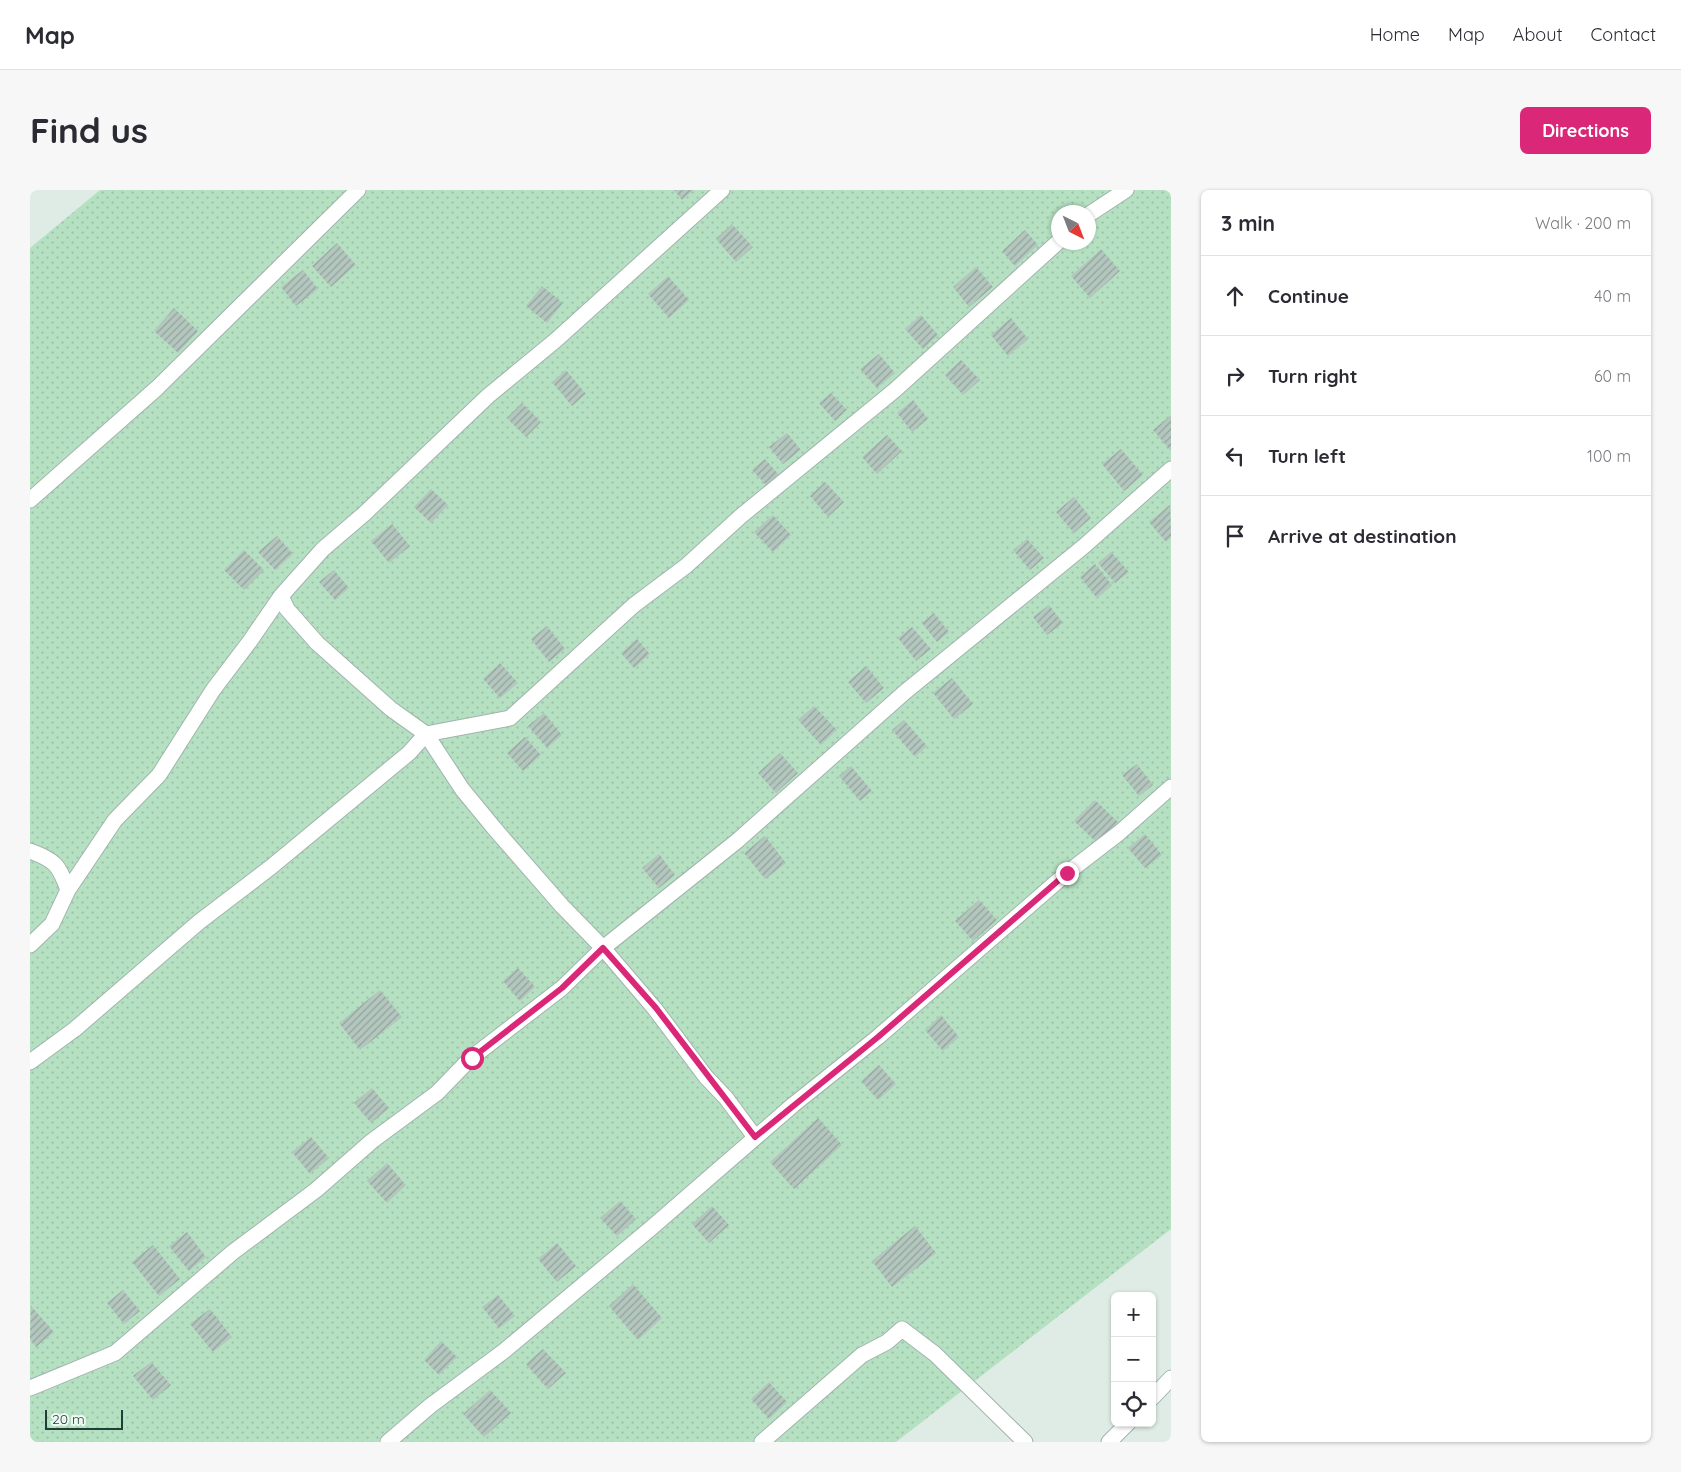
<!DOCTYPE html>
<html lang="en">
<head>
<meta charset="utf-8">
<style>
  :root { --surface:#fff; --page:#f7f7f7; --text:#2b2b33; --muted:#7c7c81; --line:#e1e1e2; --accent:#db2777 }
  body { margin:0; font-family:Quicksand,sans-serif; background:var(--page); color:var(--text) }
  .controls { position:absolute; right:15px; bottom:15px; display:grid; overflow:hidden; border-radius:8px; box-shadow:0 1px 4px #0004 }
  .controls button { width:45px; height:45px; display:grid; place-items:center; padding:0; border:0; border-bottom:1px solid var(--line); background:var(--surface); color:var(--text); font:25px sans-serif }
  .compass { position:absolute; left:1021px; top:15px; width:45px; height:45px; border-radius:50%; background:var(--surface); box-shadow:0 1px 4px #0004; rotate:138deg }
  .scale { position:absolute; left:15px; bottom:12px; width:78px; box-sizing:border-box; padding-left:5px; border:2px solid #1e3e36; border-top:0; font-size:14px; line-height:18px; white-space:nowrap; color:#1e3e36; -webkit-text-stroke:4px #eff8f4; paint-order:stroke }
  .stop { position:absolute; width:15px; height:15px; margin:-11px; border:4px solid #db2777; border-radius:50%; background:#fff }
  .stop.end { background:#db2777; border-color:#fff; box-shadow:0 1px 5px #0008 }
  .list { margin:0; padding:0; list-style:none }
  h2 { display:flex; justify-content:space-between; align-items:center; height:65px; margin:0; padding:0 20px; font-size:21px }
  h2 small { font-size:16px; font-weight:400; color:var(--muted) }
  .list li { display:grid; grid-template-columns:32px 1fr auto; gap:15px; align-items:center; box-sizing:border-box; height:80px; padding:0 20px; border-top:1px solid var(--line) }
  .list b { display:block; font-size:19px; white-space:nowrap }
  .list em { font-size:16px; font-style:normal; color:var(--muted) }
  .icon { flex:none; width:28px; height:28px; fill:none; stroke:currentColor; stroke-width:2; stroke-linecap:round; stroke-linejoin:round }
  .map { position:relative; flex:none; width:1141px; height:1252px; overflow:hidden; border-radius:8px }
  header { display:flex; align-items:center; gap:30px; box-sizing:border-box; height:70px; padding:0 25px; background:var(--surface); border-bottom:1px solid var(--line) }
  header strong { font-size:24px }
  nav { display:flex; gap:28px; margin-inline-start:auto; font-size:18px }
  .intro { display:flex; align-items:center; justify-content:space-between; box-sizing:border-box; height:120px; padding:0 30px }
  h1 { margin:0; font-size:35px }
  .button { padding:12px 22px; border-radius:8px; background:var(--accent); color:#fff; font-size:18px; font-weight:700 }
  main { display:flex; gap:30px; padding:0 30px }
  aside { flex:1; background:var(--surface); border-radius:8px; box-shadow:0 1px 4px #0004 }
  .map>svg:first-child { display:block }
</style>
</head>
<body>
<header>
<strong>Map</strong>
<nav><a>Home</a><a>Map</a><a>About</a><a>Contact</a></nav>
</header>
<div class="intro"><h1>Find us</h1><a class="button">Directions</a></div>
<main>
<div class="map">
<svg width="1141" height="1252" viewBox="0 0 1141 1252">
  <defs>
    <pattern id="park-dots" width="8" height="8" patternUnits="userSpaceOnUse" patternTransform="scale(1.25)"><rect width="8" height="8" fill="#b5e0c1"/><path d="M2 2h.1M6 6h.1" fill="none" stroke="#9bc1a6" stroke-width="1.8" stroke-linecap="round"/></pattern>
    <pattern id="building-hatch" width="6" height="6" patternUnits="userSpaceOnUse" patternTransform="scale(1.25)"><rect width="6" height="6" fill="#b4c7bf"/><path d="M-1 1l2-2M0 6l6-6M5 7l2-2" fill="none" stroke="#92a39c"/></pattern>
  </defs>
  <rect width="100%" height="100%" fill="#dfece6"/>
  <!-- park -->
  <path fill="url(#park-dots)" fill-rule="evenodd" d="M 70,0 L 1141,0 L 1141,1039 L 866,1252 L 0,1252 L 0,58 ZM 1028,22 L 1058,22 L 1058,52 L 1028,52 Z"/>
  <!-- building -->
  <path fill="url(#building-hatch)" d="M 644,0 L 664,0 L 652,10 Z
    M 702,34 L 723,57 L 706,72 L 686,49 Z
    M 995,40 L 1008,55 L 985,76 L 972,61 Z
    M 307,53 L 326,75 L 301,97 L 282,76 Z
    M 1071,59 L 1090,81 L 1060,108 L 1041,86 Z
    M 946,77 L 963,97 L 939,117 L 923,97 Z
    M 273,80 L 288,99 L 266,116 L 251,97 Z
    M 638,86 L 659,110 L 639,128 L 618,104 Z
    M 512,96 L 533,113 L 517,133 L 496,116 Z
    M 144,118 L 168,141 L 148,163 L 124,141 Z
    M 891,125 L 908,145 L 893,159 L 875,139 Z
    M 981,128 L 998,149 L 978,166 L 961,145 Z
    M 849,164 L 865,183 L 847,198 L 830,179 Z
    M 931,170 L 950,190 L 933,205 L 915,185 Z
    M 536,180 L 556,204 L 542,216 L 522,192 Z
    M 801,203 L 817,220 L 805,231 L 789,213 Z
    M 883,210 L 898,229 L 882,242 L 867,223 Z
    M 492,213 L 511,232 L 496,247 L 477,228 Z
    M 1140,226 L 1141,227 L 1141,261 L 1123,240 Z
    M 757,243 L 771,260 L 753,274 L 739,257 Z
    M 857,245 L 872,261 L 847,284 L 832,267 Z
    M 1091,259 L 1113,285 L 1094,301 L 1072,274 Z
    M 735,269 L 749,285 L 737,296 L 722,280 Z
    M 795,292 L 814,312 L 798,327 L 780,306 Z
    M 401,299 L 418,315 L 401,333 L 384,317 Z
    M 1044,307 L 1061,328 L 1044,343 L 1026,322 Z
    M 1140,315 L 1141,347 L 1136,352 L 1119,332 Z
    M 743,325 L 761,345 L 743,362 L 724,342 Z
    M 362,334 L 380,356 L 359,373 L 341,351 Z
    M 247,346 L 263,364 L 245,380 L 228,362 Z
    M 997,349 L 1014,368 L 1000,380 L 983,360 Z
    M 214,360 L 234,380 L 214,400 L 194,380 Z
    M 1081,362 L 1099,382 L 1085,393 L 1068,373 Z
    M 1065,374 L 1082,395 L 1067,408 L 1050,387 Z
    M 304,380 L 319,398 L 305,410 L 289,392 Z
    M 1019,415 L 1033,433 L 1017,445 L 1003,427 Z
    M 904,423 L 919,442 L 907,452 L 892,433 Z
    M 517,436 L 535,459 L 519,472 L 501,449 Z
    M 882,437 L 901,459 L 886,471 L 868,448 Z
    M 607,449 L 620,464 L 604,478 L 591,463 Z
    M 470,473 L 488,493 L 470,508 L 453,489 Z
    M 836,476 L 854,498 L 836,513 L 818,492 Z
    M 922,488 L 943,514 L 924,529 L 903,503 Z
    M 784,516 L 807,540 L 791,555 L 768,530 Z
    M 514,523 L 532,545 L 517,558 L 498,536 Z
    M 874,530 L 897,556 L 885,567 L 862,540 Z
    M 495,547 L 511,565 L 493,581 L 477,563 Z
    M 750,563 L 768,583 L 746,603 L 728,583 Z
    M 1107,574 L 1123,595 L 1109,606 L 1092,585 Z
    M 821,576 L 842,601 L 830,611 L 809,586 Z
    M 1065,610 L 1088,632 L 1067,653 L 1044,631 Z
    M 1115,644 L 1132,665 L 1115,678 L 1098,658 Z
    M 735,646 L 756,673 L 735,689 L 714,663 Z
    M 629,664 L 645,685 L 629,698 L 612,678 Z
    M 949,710 L 967,730 L 943,751 L 925,731 Z
    M 488,778 L 505,797 L 490,811 L 473,791 Z
    M 350,800 L 372,827 L 330,860 L 309,833 Z
    M 911,825 L 929,847 L 913,861 L 895,840 Z
    M 849,875 L 866,894 L 848,910 L 831,891 Z
    M 342,898 L 359,918 L 341,933 L 324,913 Z
    M 788,928 L 812,955 L 764,999 L 740,972 Z
    M 281,947 L 299,968 L 280,984 L 262,962 Z
    M 357,973 L 376,995 L 357,1013 L 337,991 Z
    M 590,1011 L 606,1029 L 587,1046 L 570,1028 Z
    M 682,1016 L 699,1035 L 679,1053 L 662,1034 Z
    M 885,1036 L 906,1063 L 862,1097 L 842,1071 Z
    M 157,1042 L 176,1067 L 159,1081 L 139,1056 Z
    M 527,1053 L 546,1076 L 527,1092 L 508,1069 Z
    M 123,1055 L 150,1089 L 129,1106 L 102,1072 Z
    M 603,1094 L 632,1128 L 608,1150 L 579,1116 Z
    M 93,1100 L 110,1121 L 94,1134 L 77,1113 Z
    M 468,1105 L 485,1126 L 469,1138 L 452,1117 Z
    M 1,1116 L 24,1142 L 6,1157 L 0,1149 Z
    M 180,1119 L 202,1147 L 183,1162 L 160,1134 Z
    M 411,1151 L 427,1167 L 409,1185 L 394,1170 Z
    M 513,1159 L 536,1183 L 518,1199 L 496,1174 Z
    M 121,1172 L 141,1195 L 123,1210 L 103,1186 Z
    M 739,1192 L 757,1212 L 739,1229 L 721,1209 Z
    M 460,1200 L 481,1223 L 454,1247 L 433,1224 Z"/>
  <g fill="none" stroke-linecap="round" stroke-linejoin="round">
    <defs>
      <path id="minor" d="M 1058,25 L 1096,0
        M 0,310 L 127,198 L 328,0
        M 0,661 C 25,670 29,675 38,700
        M 0,755 L 22,734 L 38,700 L 85,630 L 129,585 L 183,500 L 220,451 L 251,406 L 293,359 L 334,324 L 458,206 L 526,150 L 692,0
        M 0,872 L 45,839 L 169,732 L 241,677 L 379,563 L 396,544 L 480,528 L 604,415 L 656,376 L 711,326 L 865,200 L 1028,52
        M 725,947 L 696,908 L 676,887 L 625,819 L 573,758 L 707,651 L 875,502 L 1053,357 L 1141,279
        M 0,1198 L 85,1163 L 203,1062 L 286,1000 L 342,951 L 407,903 L 441,868 L 532,798 L 573,758 L 532,716 L 464,638 L 432,599 L 396,544 L 361,519 L 287,453 L 257,419 L 251,406
        M 1122,1208 L 1141,1188
        M 358,1252 L 400,1216 L 474,1161 L 620,1039 L 763,915 L 848,847 L 1037,683 L 1089,643 L 1141,597
        M 732,1252 L 832,1165 L 857,1152 L 872,1139 L 905,1164 L 995,1252
        M 1079,1252 L 1098,1233"/>
    </defs>
    <!-- minor casing -->
    <use href="#minor" stroke="#a1b4ae" stroke-width="17"/>
    <!-- minor -->
    <use href="#minor" stroke="#fff" stroke-width="15"/>
  </g>
  <g fill="none" stroke-linecap="round" stroke-linejoin="round">
    <!-- route -->
    <path stroke="#db2777" stroke-width="6" d="M 442,868 L 532,798 L 573,758 L 626,818 L 725,947 L 848,847 L 1037,683"/>
  </g>
</svg>
<div class="controls">
<button>+</button>
<button>−</button>
<button><svg class="icon" aria-label="locate" viewBox="0 0 24 24"><circle cx="12" cy="12" r="6"/><path d="M12 2v4M12 18v4M2 12h4M18 12h4"/></svg></button>
</div>
<svg class="compass" viewBox="-18 -18 36 36"><path d="M0-13l5 13h-10z" fill="#e53935"/><path d="M0 13l5-13h-10z" fill="#7c7c81"/></svg>
<div class="scale">20 m</div>
<div class="stop" style="left:442px;top:868px"></div>
<div class="stop end" style="left:1037px;top:683px"></div>
</div>
<aside>
<h2>3 min<small>Walk · 200 m</small></h2>
<ul class="list">
<li><svg class="icon" aria-label="ahead" viewBox="0 0 24 24"><path d="M12 20V5M6 11l6-6 6 6"/></svg><div><b>Continue</b></div><em>40 m</em></li>
<li><svg class="icon" aria-label="right" viewBox="0 0 24 24"><path d="M7 20v-9h11M14 6l5 5-5 5"/></svg><div><b>Turn right</b></div><em>60 m</em></li>
<li><svg class="icon" aria-label="left" viewBox="0 0 24 24"><path d="M17 20v-9H6M10 6l-5 5 5 5"/></svg><div><b>Turn left</b></div><em>100 m</em></li>
<li><svg class="icon" aria-label="arrive" viewBox="0 0 24 24"><path d="M6 21V4h12l-3 4 3 4H6"/></svg><div><b>Arrive at destination</b></div></li>
</ul>
</aside>
</main>
</body>
</html>
